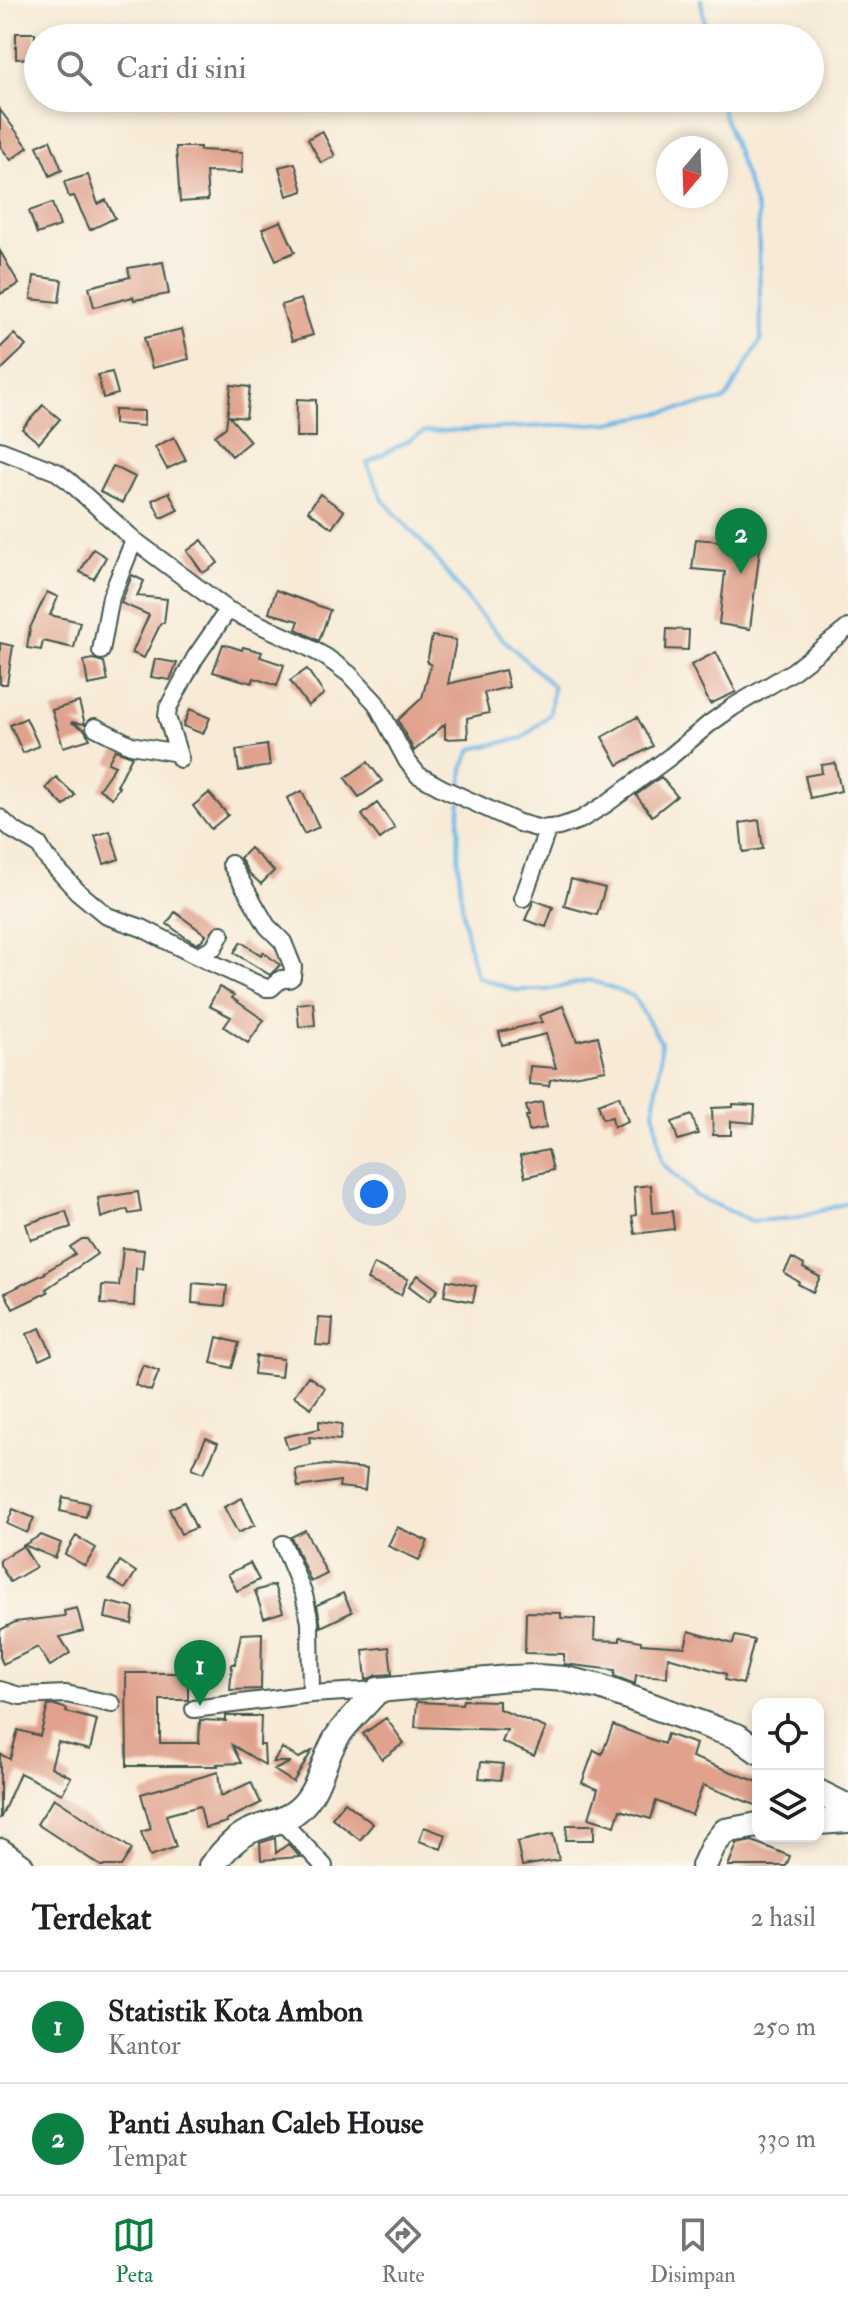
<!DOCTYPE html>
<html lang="id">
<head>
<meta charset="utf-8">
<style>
  :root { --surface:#fff; --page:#f6f6f6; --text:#202124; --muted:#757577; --line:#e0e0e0; --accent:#0b8043 }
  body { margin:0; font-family:"IM FELL Double Pica",serif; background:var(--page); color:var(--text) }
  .controls { position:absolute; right:24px; bottom:24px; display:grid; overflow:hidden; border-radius:16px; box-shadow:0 4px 12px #0003 }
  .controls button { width:72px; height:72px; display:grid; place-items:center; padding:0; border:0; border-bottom:2px solid var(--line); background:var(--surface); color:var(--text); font:40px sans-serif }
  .compass { position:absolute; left:656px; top:136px; width:72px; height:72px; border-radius:50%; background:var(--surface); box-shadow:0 4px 12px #0003; rotate:199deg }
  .you { position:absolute; left:374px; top:1194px; width:28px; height:28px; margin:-20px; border:6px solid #fff; border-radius:50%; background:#1a73e8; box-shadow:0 0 0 12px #1a73e833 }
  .badge { display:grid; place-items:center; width:52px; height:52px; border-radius:50%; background:var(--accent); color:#fff; font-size:26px; font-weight:700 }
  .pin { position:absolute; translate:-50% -66px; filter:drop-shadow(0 2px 4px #0008) }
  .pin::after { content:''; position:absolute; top:42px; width:28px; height:24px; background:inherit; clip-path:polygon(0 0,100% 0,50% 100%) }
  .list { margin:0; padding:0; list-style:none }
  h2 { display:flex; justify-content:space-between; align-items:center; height:104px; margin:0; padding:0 32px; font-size:34px }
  h2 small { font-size:26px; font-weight:400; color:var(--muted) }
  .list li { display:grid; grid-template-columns:52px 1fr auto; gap:24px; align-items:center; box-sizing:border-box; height:112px; padding:0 32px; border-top:2px solid var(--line) }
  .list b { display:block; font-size:30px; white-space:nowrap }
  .list p { margin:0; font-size:26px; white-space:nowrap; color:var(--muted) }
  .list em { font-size:26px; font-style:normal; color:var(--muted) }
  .icon { flex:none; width:44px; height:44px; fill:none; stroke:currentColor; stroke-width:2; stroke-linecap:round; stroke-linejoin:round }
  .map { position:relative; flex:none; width:848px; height:1866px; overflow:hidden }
  .search { position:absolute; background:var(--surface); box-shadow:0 4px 12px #0003; left:24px; right:24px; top:24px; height:88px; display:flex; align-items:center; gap:20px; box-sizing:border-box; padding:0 28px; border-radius:44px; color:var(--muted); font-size:30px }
  .sheet { height:328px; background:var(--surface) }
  nav { display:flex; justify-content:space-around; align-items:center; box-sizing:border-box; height:112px; border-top:2px solid var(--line); background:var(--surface); font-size:22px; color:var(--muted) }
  nav a { display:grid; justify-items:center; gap:4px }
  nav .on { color:var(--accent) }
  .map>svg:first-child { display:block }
</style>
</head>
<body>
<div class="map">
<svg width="848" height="1866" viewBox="0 0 848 1866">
  <rect width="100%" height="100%" fill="#fbf7ec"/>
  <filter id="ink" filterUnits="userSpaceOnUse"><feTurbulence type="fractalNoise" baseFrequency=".0125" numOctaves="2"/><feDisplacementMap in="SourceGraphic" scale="16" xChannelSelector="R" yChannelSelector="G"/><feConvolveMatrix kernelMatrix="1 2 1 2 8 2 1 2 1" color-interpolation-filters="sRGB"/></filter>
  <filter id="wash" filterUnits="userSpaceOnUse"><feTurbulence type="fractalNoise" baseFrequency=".006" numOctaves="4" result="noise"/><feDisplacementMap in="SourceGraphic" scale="32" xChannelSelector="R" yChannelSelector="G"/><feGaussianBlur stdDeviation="1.8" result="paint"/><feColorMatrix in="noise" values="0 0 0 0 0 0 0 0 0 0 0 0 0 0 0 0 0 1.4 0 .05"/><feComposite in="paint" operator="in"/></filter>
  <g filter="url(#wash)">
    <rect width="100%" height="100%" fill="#f7ead6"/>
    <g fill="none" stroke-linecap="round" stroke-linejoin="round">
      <!-- stream -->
      <path stroke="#6eb7e6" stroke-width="4" d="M 701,0 L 707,38
        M 461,791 L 463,768 L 472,749 L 523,738 L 550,714 L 553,686 L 504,640 L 473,607 L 430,551 L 383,500 L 367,463 L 424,432 L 610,423 L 725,400 L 761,340 L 758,213 L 718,98
        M 460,803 C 455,863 460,919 477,977 L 515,990 L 547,990 L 590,980 L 633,996 L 661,1042 L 660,1065 L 654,1111 L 662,1163 L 696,1196 L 752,1221 L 795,1218 L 848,1203"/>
    </g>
    <g id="blocks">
      <!-- building -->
      <path fill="#e0a28d" d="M 16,33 L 35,33 L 35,58 L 16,59 Z
        M 0,110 L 28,147 L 11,160 L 0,146 Z
        M 322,131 L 335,156 L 321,163 L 308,139 Z
        M 50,140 L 62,170 L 50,176 L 37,146 Z
        M 176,147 L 200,147 L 200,150 L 243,152 L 242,173 L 206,172 L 208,200 L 180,202 Z
        M 295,163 L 303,191 L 287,196 L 279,167 Z
        M 88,175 L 98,204 L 106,200 L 115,218 L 90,230 L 74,196 L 69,197 L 64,182 Z
        M 52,203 L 60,226 L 37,234 L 29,211 Z
        M 281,221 L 295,252 L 276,260 L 262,229 Z
        M 0,251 L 19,284 L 0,294 Z
        M 163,262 L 169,294 L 134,300 L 133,297 L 94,307 L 89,287 L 130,277 L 128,268 Z
        M 34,276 L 62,280 L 59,302 L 31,299 Z
        M 301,299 L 313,335 L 292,341 L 281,305 Z
        M 182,329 L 189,359 L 152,368 L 144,338 Z
        M 14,334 L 26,346 L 0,371 L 0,348 Z
        M 112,372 L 118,394 L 103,398 L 98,375 Z
        M 231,385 L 250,387 L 246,418 L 229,416 L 250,441 L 232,456 L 215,436 L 226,427 Z
        M 297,399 L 316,400 L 316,437 L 296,437 Z
        M 43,405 L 60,419 L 39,443 L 22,429 Z
        M 114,410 L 144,411 L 144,426 L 114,424 Z
        M 174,437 L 186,460 L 167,469 L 155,447 Z
        M 113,466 L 135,477 L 122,503 L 100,492 Z
        M 169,492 L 178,510 L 161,518 L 152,500 Z
        M 320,494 L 344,511 L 332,528 L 308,511 Z
        M 733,519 L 763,524 L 750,629 L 719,624 L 725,572 L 692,569 L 696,539 L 730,542 Z
        M 202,540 L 218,563 L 203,573 L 187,551 Z
        M 93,549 L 106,557 L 94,579 L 80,572 Z
        M 132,575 L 144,581 L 137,596 L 167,599 L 164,623 L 161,623 L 144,658 L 132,653 L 149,615 L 121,603 Z
        M 276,590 L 330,610 L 319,641 L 296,629 L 299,621 L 269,613 Z
        M 47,592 L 58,597 L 50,615 L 80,622 L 74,648 L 43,641 L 41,650 L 27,648 L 30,628 Z
        M 667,629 L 689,630 L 688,650 L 666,649 Z
        M 432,636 L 456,640 L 448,684 L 505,670 L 509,687 L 484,693 L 489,713 L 467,718 L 468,738 L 445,739 L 445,724 L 414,751 L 398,720 L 422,698 L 431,664 L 427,663 Z
        M 0,643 L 13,646 L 7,684 L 0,684 Z
        M 223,644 L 242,650 L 243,647 L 262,652 L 260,657 L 284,665 L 277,686 L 254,678 L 252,683 L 213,672 Z
        M 716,652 L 736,692 L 710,704 L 691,665 Z
        M 93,659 L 104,662 L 108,681 L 88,685 L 84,661 Z
        M 155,659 L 177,663 L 170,680 L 151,677 Z
        M 307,669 L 324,694 L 308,706 L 290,681 Z
        M 79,702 L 85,724 L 71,722 L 84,729 L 90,739 L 63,747 L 52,710 Z
        M 190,709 L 210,718 L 203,734 L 183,726 Z
        M 637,717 L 653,746 L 618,765 L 602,737 Z
        M 26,718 L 39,746 L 23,753 L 10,725 Z
        M 267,745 L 270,766 L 239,771 L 236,750 Z
        M 115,750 L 132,756 L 117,786 L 119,787 L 112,798 L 99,789 L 115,766 L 108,763 Z
        M 368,762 L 382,781 L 359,797 L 345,778 Z
        M 835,763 L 841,791 L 810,798 L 805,776 L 822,773 L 821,765 Z
        M 56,777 L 75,795 L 64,806 L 46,788 Z
        M 661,777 L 677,796 L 652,816 L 636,795 Z
        M 302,791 L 319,827 L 304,834 L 287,798 Z
        M 209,793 L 228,815 L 211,829 L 193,806 Z
        M 377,803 L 395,828 L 380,839 L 362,815 Z
        M 759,820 L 763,849 L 743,852 L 740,823 Z
        M 110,831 L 119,859 L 104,864 L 95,836 Z
        M 250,848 L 274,871 L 261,884 L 249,873 L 240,858 Z
        M 571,879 L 605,888 L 597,915 L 564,906 Z
        M 534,900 L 553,907 L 546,927 L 525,920 Z
        M 175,912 L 206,935 L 201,941 L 197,944 L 185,937 L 167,924 Z
        M 241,942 L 261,955 L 263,952 L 280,965 L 270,975 L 234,953 Z
        M 219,987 L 234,995 L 232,998 L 264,1020 L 248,1043 L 224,1027 L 231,1017 L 209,1006 Z
        M 313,1002 L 315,1025 L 299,1027 L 297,1004 Z
        M 563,1006 L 577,1041 L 598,1036 L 606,1070 L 550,1080 L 549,1086 L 529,1084 L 530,1066 L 556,1068 L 546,1034 L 502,1045 L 499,1032 L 542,1022 L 539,1016 Z
        M 619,1096 L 628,1121 L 614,1127 L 612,1117 L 603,1119 L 598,1104 Z
        M 542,1102 L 546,1128 L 529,1131 L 526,1116 L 529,1116 L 526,1106 Z
        M 733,1104 L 755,1105 L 754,1123 L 731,1121 L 731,1135 L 713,1135 L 712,1108 L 733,1107 Z
        M 692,1115 L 698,1134 L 678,1140 L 672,1122 Z
        M 548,1150 L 553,1170 L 525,1177 L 520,1156 Z
        M 651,1185 L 653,1213 L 672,1211 L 674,1229 L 635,1234 L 632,1216 L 636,1215 L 634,1187 Z
        M 138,1192 L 141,1212 L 129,1214 L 127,1209 L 101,1218 L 98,1198 Z
        M 66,1211 L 71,1227 L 31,1240 L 26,1224 Z
        M 82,1239 L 87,1239 L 97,1254 L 46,1289 L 48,1292 L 13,1309 L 5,1293 L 46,1273 L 45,1272 L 75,1254 L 70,1247 Z
        M 123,1248 L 144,1250 L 142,1269 L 136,1268 L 134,1306 L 101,1304 L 102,1285 L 119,1286 Z
        M 792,1258 L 804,1265 L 803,1268 L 820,1277 L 813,1292 L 798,1284 L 799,1282 L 784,1273 Z
        M 374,1264 L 408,1279 L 401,1295 L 367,1280 Z
        M 418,1275 L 438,1290 L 429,1301 L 409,1286 Z
        M 447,1280 L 476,1286 L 473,1302 L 444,1296 Z
        M 193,1283 L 227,1286 L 225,1306 L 192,1303 Z
        M 319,1318 L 333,1319 L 331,1346 L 316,1345 Z
        M 40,1328 L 52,1354 L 39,1360 L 27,1334 Z
        M 217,1337 L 239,1343 L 232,1368 L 211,1363 Z
        M 256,1356 L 283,1359 L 281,1377 L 254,1374 Z
        M 143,1365 L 159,1371 L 151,1391 L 135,1385 Z
        M 308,1376 L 325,1388 L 311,1408 L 294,1396 Z
        M 319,1421 L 342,1424 L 340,1440 L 309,1437 L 310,1443 L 288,1449 L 284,1437 L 319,1429 Z
        M 206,1438 L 218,1443 L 204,1473 L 192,1468 Z
        M 326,1465 L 367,1469 L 365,1490 L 339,1487 L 340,1481 L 298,1487 L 295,1469 Z
        M 63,1497 L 89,1503 L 86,1517 L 60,1511 Z
        M 242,1498 L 255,1525 L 238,1533 L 224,1507 Z
        M 184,1502 L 196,1528 L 181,1534 L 169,1509 Z
        M 13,1509 L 34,1518 L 27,1533 L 7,1524 Z
        M 397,1527 L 428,1541 L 419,1560 L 388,1546 Z
        M 305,1530 L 327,1574 L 311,1582 L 291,1537 Z
        M 41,1535 L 61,1543 L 55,1558 L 24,1545 Z
        M 76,1536 L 96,1548 L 85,1566 L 65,1554 Z
        M 23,1546 L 36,1567 L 10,1582 L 0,1565 L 0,1560 Z
        M 120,1561 L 136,1572 L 125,1589 L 109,1579 Z
        M 250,1563 L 259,1580 L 237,1591 L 228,1574 Z
        M 274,1585 L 283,1612 L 264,1618 L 255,1591 Z
        M 343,1593 L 352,1612 L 321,1627 L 317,1605 Z
        M 108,1602 L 134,1608 L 132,1624 L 105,1618 Z
        M 77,1608 L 83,1631 L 60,1637 L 70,1653 L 50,1666 L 38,1647 L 3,1664 L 0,1657 L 0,1630 L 15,1622 L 65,1616 L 64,1611 Z
        M 526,1612 L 561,1613 L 561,1618 L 595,1619 L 594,1640 L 620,1641 L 620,1637 L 641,1641 L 641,1644 L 685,1647 L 689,1631 L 733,1644 L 735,1636 L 754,1640 L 743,1684 L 725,1680 L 726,1674 L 668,1657 L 667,1677 L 636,1675 L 635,1684 L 614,1676 L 615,1670 L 564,1664 L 564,1654 L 525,1653 Z
        M 262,1633 L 261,1689 L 230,1690 L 232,1664 L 235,1664 L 241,1634 Z
        M 389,1647 L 392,1674 L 377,1675 L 366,1680 L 363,1650 Z
        M 126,1673 L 188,1673 L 188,1700 L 160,1700 L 160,1743 L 199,1743 L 200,1720 L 226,1721 L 226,1716 L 261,1716 L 260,1745 L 264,1745 L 265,1765 L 232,1745 L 241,1763 L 217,1764 L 218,1766 L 127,1766 Z
        M 463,1700 L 499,1701 L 499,1709 L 546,1728 L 534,1756 L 502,1742 L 507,1730 L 415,1727 L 417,1702 L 462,1704 Z
        M 55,1705 L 67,1709 L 66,1712 L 97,1720 L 90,1750 L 58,1742 L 51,1767 L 71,1777 L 62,1794 L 20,1773 L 0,1819 L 0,1754 L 10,1759 L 18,1730 L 40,1736 L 48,1706 Z
        M 386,1718 L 404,1743 L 382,1759 L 363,1734 Z
        M 613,1725 L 664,1744 L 667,1734 L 696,1744 L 692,1757 L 758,1782 L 758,1806 L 703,1785 L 692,1815 L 656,1801 L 651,1819 L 620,1810 L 615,1826 L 589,1818 L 598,1789 L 582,1783 L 594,1750 L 602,1754 Z
        M 282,1748 L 299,1758 L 312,1751 L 293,1782 L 274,1770 L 291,1762 L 273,1762 Z
        M 481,1762 L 503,1764 L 501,1780 L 479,1778 Z
        M 218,1772 L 221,1796 L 251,1782 L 261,1803 L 226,1820 L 227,1822 L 205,1828 L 200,1806 L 166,1815 L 176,1847 L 150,1856 L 141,1832 L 151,1829 L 141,1794 Z
        M 54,1798 L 132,1849 L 121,1866 L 101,1866 L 37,1824 Z
        M 345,1802 L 373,1824 L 360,1840 L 332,1818 Z
        M 567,1825 L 594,1825 L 594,1840 L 566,1840 Z
        M 424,1827 L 446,1835 L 441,1849 L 419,1841 Z
        M 553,1834 L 559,1860 L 522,1866 L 517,1842 Z
        M 275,1838 L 276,1853 L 288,1844 L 300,1857 L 261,1860 L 260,1843 Z
        M 752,1841 L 790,1856 L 786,1866 L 728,1866 L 737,1844 Z"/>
    </g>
  </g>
  <g filter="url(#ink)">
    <use href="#blocks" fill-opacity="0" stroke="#3f574c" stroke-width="2"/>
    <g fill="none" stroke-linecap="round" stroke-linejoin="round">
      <defs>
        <path id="street" d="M 0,450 L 57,472 L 69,481 L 134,540 L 228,610 L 302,644 L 326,657 L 349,674 L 376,703 L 407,761 L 418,775 L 442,788 L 519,823 L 541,829 L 559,827 L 580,820 L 606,804 L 671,756 L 709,724 L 733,707 L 792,672 L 848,628
          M 101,651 L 111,597 L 134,540
          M 95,727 L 131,745 L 178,753
          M 180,759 L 167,717 L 168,708 L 195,658 L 228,610
          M 0,818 L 13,830 L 39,845 L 46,857 L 77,891 L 107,916 L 142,928 L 197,956 L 266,988 L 271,988 L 281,979 L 289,979 L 292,977 L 293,967 L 283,942 L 267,926 L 231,864
          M 523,898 L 548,828
          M 197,956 L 214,947 L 221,934
          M 283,1544 L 304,1595 L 310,1622 L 311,1694
          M 0,1690 L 20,1696 L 66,1694 L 112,1704
          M 194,1709 L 311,1694 L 378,1690
          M 280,1820 L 324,1866"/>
        <path id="secondary" d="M 818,1792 L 848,1807
          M 818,1822 L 848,1820
          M 0,1851 L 21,1866
          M 211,1866 C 222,1854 232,1840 248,1832 C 264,1824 285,1822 299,1809 C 319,1792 323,1759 337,1737 C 348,1720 365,1706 378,1690 L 509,1678 L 537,1677 L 565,1679 L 600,1687 L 719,1730 L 737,1736 L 758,1751
          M 704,1866 L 713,1846 L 725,1831 L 758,1825"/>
      </defs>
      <!-- street casing -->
      <use href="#street" stroke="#3f574c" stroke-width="20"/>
      <!-- secondary casing -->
      <use href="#secondary" stroke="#3f574c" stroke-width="28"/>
      <!-- street -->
      <use href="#street" stroke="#fff" stroke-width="16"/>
      <!-- secondary -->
      <use href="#secondary" stroke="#fff" stroke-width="24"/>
    </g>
  </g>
</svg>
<div class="controls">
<button><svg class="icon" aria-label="locate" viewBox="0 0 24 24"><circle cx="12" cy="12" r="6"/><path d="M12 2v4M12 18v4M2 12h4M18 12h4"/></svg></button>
<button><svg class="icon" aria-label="layers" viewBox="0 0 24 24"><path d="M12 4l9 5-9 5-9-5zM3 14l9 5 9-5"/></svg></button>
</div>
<svg class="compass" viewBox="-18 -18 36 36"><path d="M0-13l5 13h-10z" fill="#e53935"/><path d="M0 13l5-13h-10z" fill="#757577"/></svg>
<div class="you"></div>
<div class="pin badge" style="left:200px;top:1706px">1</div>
<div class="pin badge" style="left:741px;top:574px">2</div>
<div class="search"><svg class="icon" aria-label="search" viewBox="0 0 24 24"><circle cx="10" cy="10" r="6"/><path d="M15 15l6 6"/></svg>Cari di sini</div>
</div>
<section class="sheet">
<h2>Terdekat<small>2 hasil</small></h2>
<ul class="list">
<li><span class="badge">1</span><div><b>Statistik Kota Ambon</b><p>Kantor</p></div><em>250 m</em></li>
<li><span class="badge">2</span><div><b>Panti Asuhan Caleb House</b><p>Tempat</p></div><em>330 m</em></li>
</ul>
</section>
<nav>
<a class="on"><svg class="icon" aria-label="map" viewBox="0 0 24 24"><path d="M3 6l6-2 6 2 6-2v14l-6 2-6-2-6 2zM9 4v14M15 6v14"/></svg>Peta</a>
<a><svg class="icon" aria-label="directions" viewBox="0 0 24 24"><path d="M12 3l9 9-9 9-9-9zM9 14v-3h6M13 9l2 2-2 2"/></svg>Rute</a>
<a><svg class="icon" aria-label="saved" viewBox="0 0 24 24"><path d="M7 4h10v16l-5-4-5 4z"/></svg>Disimpan</a>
</nav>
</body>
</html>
